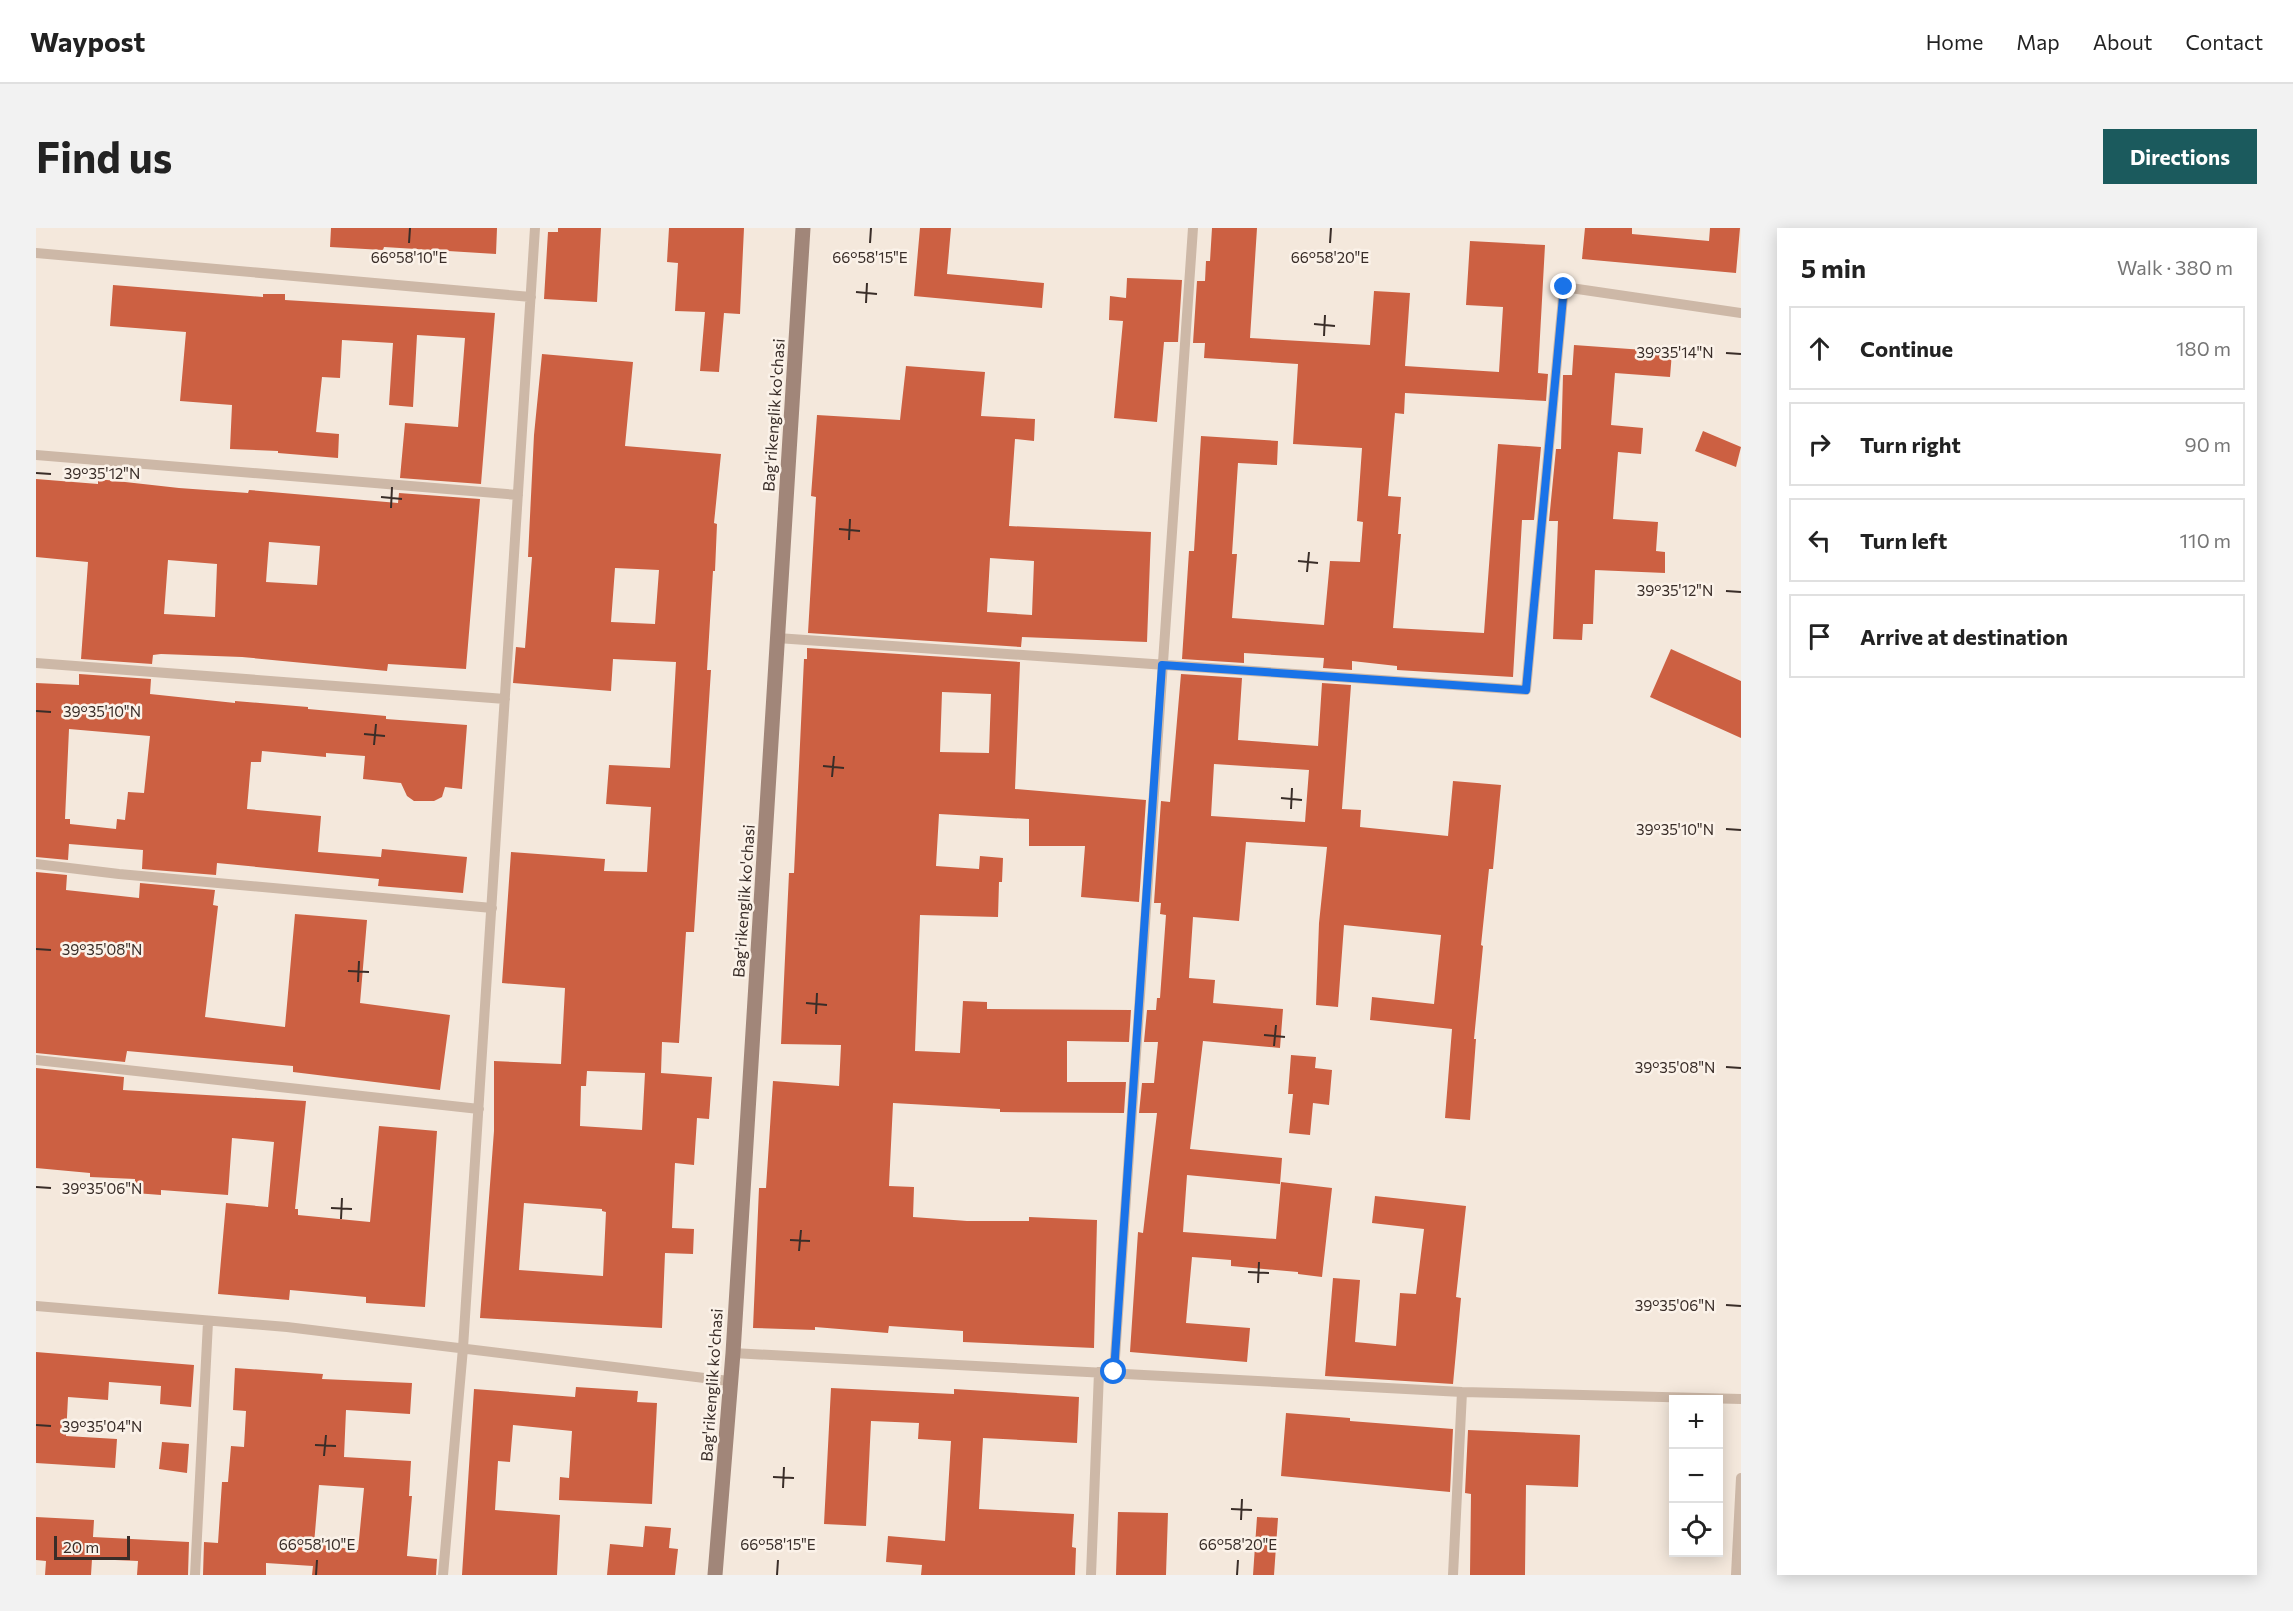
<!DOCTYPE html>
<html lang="en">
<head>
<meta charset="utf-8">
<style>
  :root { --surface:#fff; --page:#f2f2f2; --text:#222; --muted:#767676; --line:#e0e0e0; --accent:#1b5a5d }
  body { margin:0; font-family:Commissioner,sans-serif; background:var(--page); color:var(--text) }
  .controls { position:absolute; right:18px; bottom:18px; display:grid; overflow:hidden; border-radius:0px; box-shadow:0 3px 15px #0003 }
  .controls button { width:54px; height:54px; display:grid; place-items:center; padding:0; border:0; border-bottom:2px solid var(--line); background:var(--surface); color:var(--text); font:30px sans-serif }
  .scale { position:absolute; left:18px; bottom:15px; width:76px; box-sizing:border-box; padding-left:6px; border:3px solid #392d28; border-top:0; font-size:16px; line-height:21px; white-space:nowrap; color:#392d28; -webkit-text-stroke:4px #fbf2e9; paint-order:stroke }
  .stop { position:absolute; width:18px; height:18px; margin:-14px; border:4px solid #1a73e8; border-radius:50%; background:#fff }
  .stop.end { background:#1a73e8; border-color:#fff; box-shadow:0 2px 6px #0008 }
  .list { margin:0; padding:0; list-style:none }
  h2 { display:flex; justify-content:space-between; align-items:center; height:78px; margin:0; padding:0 24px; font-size:26px }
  h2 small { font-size:20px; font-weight:400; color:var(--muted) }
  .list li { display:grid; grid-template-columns:39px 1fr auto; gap:18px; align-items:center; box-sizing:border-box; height:84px; margin:0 12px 12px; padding:0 12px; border:2px solid var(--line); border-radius:0px }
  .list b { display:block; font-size:22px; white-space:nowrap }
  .list em { font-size:20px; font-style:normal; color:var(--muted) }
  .icon { flex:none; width:33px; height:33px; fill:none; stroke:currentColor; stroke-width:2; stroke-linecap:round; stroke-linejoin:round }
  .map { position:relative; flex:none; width:1705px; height:1347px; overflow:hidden; border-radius:0px }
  header { display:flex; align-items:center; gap:36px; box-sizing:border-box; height:84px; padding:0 30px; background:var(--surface); border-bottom:2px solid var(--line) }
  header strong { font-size:28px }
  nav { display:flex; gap:33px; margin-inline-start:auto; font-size:21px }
  .intro { display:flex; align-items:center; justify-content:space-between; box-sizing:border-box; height:144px; padding:0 36px }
  h1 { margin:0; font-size:42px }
  .button { padding:15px 27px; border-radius:0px; background:var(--accent); color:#fff; font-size:21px; font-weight:700 }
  main { display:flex; gap:36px; padding:0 36px }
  aside { flex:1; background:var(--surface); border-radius:0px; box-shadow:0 3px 15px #0003 }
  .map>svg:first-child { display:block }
</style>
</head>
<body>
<header>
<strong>Waypost</strong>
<nav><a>Home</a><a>Map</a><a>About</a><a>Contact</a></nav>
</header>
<div class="intro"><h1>Find us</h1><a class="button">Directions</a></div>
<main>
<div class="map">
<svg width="1705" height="1347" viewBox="0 0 1705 1347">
  <rect width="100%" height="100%" fill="#f4e8dc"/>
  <!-- building -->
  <path fill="#cc6042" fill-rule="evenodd" d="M 295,0 L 461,0 L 460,26 L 348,19 L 347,22 L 294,19 Z
    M 522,0 L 565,0 L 561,74 L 508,71 L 512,4 L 522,4 Z
    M 633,0 L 708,0 L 704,86 L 688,85 L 683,144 L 664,143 L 669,84 L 639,83 L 642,35 L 631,34 Z
    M 884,0 L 915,0 L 911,46 L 1008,55 L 1006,80 L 878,68 Z
    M 1176,0 L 1221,0 L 1214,110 L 1334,117 L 1338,63 L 1374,65 L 1369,138 L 1463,144 L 1467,79 L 1430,77 L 1434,13 L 1509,17 L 1502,145 L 1512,146 L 1510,173 L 1369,165 L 1368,186 L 1359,185 L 1352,268 L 1365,269 L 1362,306 L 1365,306 L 1357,400 L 1448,405 L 1462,216 L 1505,219 L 1498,292 L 1486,292 L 1477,449 L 1361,442 L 1361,438 L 1316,433 L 1316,442 L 1287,440 L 1288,430 L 1208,425 L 1208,435 L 1146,431 L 1153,323 L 1158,323 L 1165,208 L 1242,213 L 1241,237 L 1202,235 L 1196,326 L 1201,326 L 1196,390 L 1288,397 L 1294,333 L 1324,334 L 1327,294 L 1321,293 L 1326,220 L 1257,216 L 1262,136 L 1168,130 L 1169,115 L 1157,115 L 1161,53 L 1169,53 L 1170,33 L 1174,33 Z
    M 1549,0 L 1596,0 L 1596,6 L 1673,13 L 1674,0 L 1704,0 L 1700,45 L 1546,31 Z
    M 1091,50 L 1146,52 L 1142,114 L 1128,114 L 1121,194 L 1078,190 L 1087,93 L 1073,92 L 1074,68 L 1090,70 Z
    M 77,57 L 227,69 L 227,66 L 249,66 L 249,72 L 459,85 L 445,256 L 364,250 L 369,195 L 422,199 L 429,110 L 381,107 L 377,179 L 353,177 L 357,115 L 306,112 L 304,150 L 286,149 L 280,204 L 303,206 L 302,230 L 242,225 L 242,223 L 194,221 L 196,177 L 144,173 L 150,104 L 74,98 Z
    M 1538,117 L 1636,124 L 1634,149 L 1579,145 L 1575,197 L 1607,200 L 1605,226 L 1582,224 L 1577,291 L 1622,294 L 1620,323 L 1629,324 L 1629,345 L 1559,342 L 1557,396 L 1547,396 L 1546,412 L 1517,411 L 1522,293 L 1513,293 L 1520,221 L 1525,221 L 1527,147 L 1536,147 Z
    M 506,126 L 597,134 L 589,218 L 685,226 L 678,295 L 681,296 L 679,343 L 677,343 L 671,442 L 675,442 L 658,704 L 650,704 L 643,815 L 626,814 L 625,845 L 676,849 L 673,891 L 661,890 L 658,937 L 639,935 L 636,1000 L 658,1001 L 657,1026 L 629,1025 L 626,1100 L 444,1090 L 458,903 L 458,833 L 525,836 L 529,760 L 466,755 L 475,624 L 569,631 L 568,643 L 611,644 L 615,579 L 570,576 L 573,537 L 634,540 L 640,434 L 577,431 L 575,463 L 477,455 L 480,419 L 489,420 L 496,329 L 492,329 L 498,207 ZM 579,340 L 623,342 L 619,396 L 575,394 ZM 551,843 L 609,845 L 606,902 L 544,898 L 545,858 L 550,858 ZM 488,975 L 566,981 L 566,983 L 570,984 L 567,1048 L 483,1042 Z
    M 870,138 L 949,144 L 945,188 L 999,191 L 998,213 L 979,211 L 973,298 L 1115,304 L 1111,414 L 986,409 L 985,419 L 772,405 L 780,269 L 775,268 L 781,187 L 864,192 ZM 954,330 L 998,333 L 996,387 L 951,384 Z
    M 1667,203 L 1705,219 L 1700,239 L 1659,223 Z
    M 0,251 L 62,256 L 62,251 L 143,260 L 212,265 L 213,262 L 362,275 L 363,265 L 444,271 L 430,441 L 352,436 L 351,443 L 206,429 L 125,426 L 117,427 L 116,436 L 45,431 L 52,334 L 0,329 ZM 233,314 L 284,318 L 281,357 L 230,354 ZM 132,332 L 181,336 L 179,389 L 128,386 Z
    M 771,420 L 984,434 L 979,561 L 1110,572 L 1103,674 L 1045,669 L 1049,618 L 993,618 L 993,591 L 903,586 L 900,638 L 943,641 L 944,628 L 967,630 L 966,654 L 963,654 L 962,689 L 884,687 L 879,823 L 924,825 L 927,773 L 951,774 L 951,781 L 1095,782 L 1093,814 L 1031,813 L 1031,854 L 1090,854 L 1088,885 L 964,884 L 964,881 L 857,875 L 853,958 L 878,959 L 877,989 L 931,993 L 993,993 L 993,989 L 1061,992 L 1058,1120 L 927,1114 L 927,1103 L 853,1098 L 852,1105 L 779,1099 L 779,1102 L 717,1100 L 723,960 L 730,960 L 737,853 L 803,858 L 805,817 L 745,816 L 753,645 L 758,645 L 768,431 L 771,431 ZM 906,464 L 955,466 L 953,525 L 904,524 Z
    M 1635,421 L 1705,453 L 1705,510 L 1614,469 Z
    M 43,446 L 115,451 L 114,466 L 199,475 L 199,473 L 272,479 L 272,481 L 350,488 L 350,491 L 431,497 L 426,561 L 409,559 L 406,569 L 398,573 L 378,573 L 371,568 L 365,555 L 327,551 L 329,528 L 290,525 L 290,529 L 226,523 L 225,534 L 215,534 L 211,581 L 285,588 L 282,624 L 345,629 L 346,621 L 431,629 L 427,665 L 342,658 L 343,651 L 181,635 L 180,647 L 106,641 L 107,622 L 33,616 L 32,632 L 0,629 L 0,455 L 43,457 ZM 33,501 L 114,508 L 108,565 L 92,564 L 89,592 L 81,591 L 80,601 L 34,596 L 34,591 L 29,591 Z
    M 1145,446 L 1206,450 L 1202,512 L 1282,518 L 1286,455 L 1315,457 L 1306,581 L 1325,582 L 1324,599 L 1412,608 L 1417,553 L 1465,557 L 1457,641 L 1453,641 L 1445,717 L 1447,718 L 1438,811 L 1440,811 L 1434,892 L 1409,890 L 1416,801 L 1334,792 L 1336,769 L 1398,776 L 1405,707 L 1308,697 L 1302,779 L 1280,777 L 1283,695 L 1291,619 L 1210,614 L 1203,693 L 1157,689 L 1153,750 L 1179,752 L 1177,775 L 1247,781 L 1244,820 L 1167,813 L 1154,921 L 1246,930 L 1244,956 L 1151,947 L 1147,1004 L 1240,1011 L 1245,954 L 1296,960 L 1286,1049 L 1262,1046 L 1262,1044 L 1195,1038 L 1195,1032 L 1156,1029 L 1150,1095 L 1214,1100 L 1211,1134 L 1094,1124 L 1102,1004 L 1107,1005 L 1121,885 L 1103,885 L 1106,855 L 1118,855 L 1122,814 L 1108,814 L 1111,782 L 1120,782 L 1121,770 L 1124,770 L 1130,687 L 1124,686 L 1125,675 L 1118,675 L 1125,573 L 1134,574 ZM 1178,536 L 1273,542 L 1269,594 L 1175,588 Z
    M 0,644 L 31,647 L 30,662 L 103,670 L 104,655 L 179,662 L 177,677 L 182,678 L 169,789 L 249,799 L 259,686 L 331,692 L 324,775 L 414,787 L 404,862 L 257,844 L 257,838 L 91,823 L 89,834 L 0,825 Z
    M 1255,827 L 1280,829 L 1279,840 L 1296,842 L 1293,877 L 1277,875 L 1274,907 L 1253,905 L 1257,866 L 1252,866 Z
    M 0,840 L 88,849 L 87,862 L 270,873 L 259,981 L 262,981 L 262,987 L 334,994 L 343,898 L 401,903 L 389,1079 L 330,1075 L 330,1069 L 254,1062 L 253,1072 L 182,1066 L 190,975 L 232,979 L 238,914 L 196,910 L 192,967 L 125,962 L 125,967 L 99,965 L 99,951 L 54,949 L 54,945 L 0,940 Z
    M 1339,968 L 1430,978 L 1420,1069 L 1425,1070 L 1417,1156 L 1289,1148 L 1297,1050 L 1324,1052 L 1319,1114 L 1360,1118 L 1364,1065 L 1380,1066 L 1388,1001 L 1336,995 Z
    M 0,1124 L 158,1137 L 155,1179 L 124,1176 L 125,1158 L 73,1154 L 72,1172 L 32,1169 L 30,1208 L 81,1211 L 79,1240 L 0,1235 Z
    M 199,1140 L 287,1146 L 286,1151 L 376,1155 L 374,1186 L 310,1182 L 308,1229 L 375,1233 L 373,1268 L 376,1268 L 371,1328 L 401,1331 L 400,1347 L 276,1347 L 277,1338 L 230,1335 L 230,1347 L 167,1347 L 168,1314 L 182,1315 L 186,1254 L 192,1254 L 195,1218 L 208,1219 L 210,1183 L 197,1182 ZM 283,1257 L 328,1260 L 322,1322 L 278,1316 Z
    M 540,1159 L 602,1163 L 601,1174 L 621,1175 L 616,1276 L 523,1272 L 524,1249 L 533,1250 L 536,1203 L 477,1197 L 474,1234 L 462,1233 L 459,1282 L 524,1287 L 521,1347 L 426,1347 L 438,1161 L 539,1169 Z
    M 795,1160 L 918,1166 L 918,1161 L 1043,1169 L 1041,1215 L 947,1210 L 943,1281 L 1038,1286 L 1036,1319 L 1040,1320 L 1039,1347 L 885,1347 L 886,1337 L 850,1334 L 852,1308 L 909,1313 L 915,1213 L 882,1211 L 883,1195 L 835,1193 L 830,1298 L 788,1296 Z
    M 1250,1185 L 1314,1190 L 1314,1193 L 1417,1201 L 1414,1264 L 1245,1248 Z
    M 1432,1202 L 1544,1207 L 1542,1259 L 1490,1257 L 1489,1347 L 1434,1347 L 1435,1266 L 1429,1265 Z
    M 126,1214 L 153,1216 L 151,1245 L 123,1241 Z
    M 1082,1284 L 1132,1285 L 1130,1347 L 1080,1347 Z
    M 0,1289 L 58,1292 L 57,1309 L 153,1314 L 152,1347 L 101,1347 L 102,1333 L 56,1331 L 55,1347 L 9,1347 L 10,1333 L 0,1332 Z
    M 1221,1289 L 1242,1290 L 1238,1347 L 1217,1347 Z
    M 609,1298 L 635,1300 L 633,1320 L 642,1321 L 639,1347 L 571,1347 L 574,1316 L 607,1319 Z"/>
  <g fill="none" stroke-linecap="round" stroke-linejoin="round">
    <!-- service -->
    <path stroke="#cdb8a7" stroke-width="10" d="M 0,25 L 495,69
      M 0,227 L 482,267
      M 741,410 L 1490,462 L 1528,59 L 1705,85
      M 0,435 L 469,471
      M 0,636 L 83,646 L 456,680
      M 0,832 L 443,881
      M 0,1078 L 251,1099 L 693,1153
      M 697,1125 L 1426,1164 L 1705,1171
      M 1078,1144 L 1157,0
      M 159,1347 L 172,1094
      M 407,1347 L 427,1120 L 499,0
      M 1055,1347 L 1063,1144
      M 1417,1347 L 1426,1164
      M 1700,1347 L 1705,1250"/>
    <!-- secondary -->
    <path stroke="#a18679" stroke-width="15" d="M 679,1347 L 697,1125 L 767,0"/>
  </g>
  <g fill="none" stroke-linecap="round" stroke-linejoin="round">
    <!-- route -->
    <path stroke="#1a73e8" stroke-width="8" d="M 1078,1144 L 1126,437 L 1490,462 L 1528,59"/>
  </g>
  <!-- ticks -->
  <path fill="none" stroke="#392d28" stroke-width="2" d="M 373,15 L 374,0M 834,15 L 835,0M 1294,15 L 1295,0M 820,64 L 841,66M 830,75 L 831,55M 1278,96 L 1299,98M 1288,108 L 1289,87M 1690,125 L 1705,126M 0,245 L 15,246M 345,269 L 366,271M 355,280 L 356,259M 803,301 L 824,303M 813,312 L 814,291M 1262,333 L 1282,335M 1271,344 L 1273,324M 1690,363 L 1705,364M 0,483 L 15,484M 328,506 L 349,508M 338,517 L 340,496M 787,538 L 808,540M 796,549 L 798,528M 1245,570 L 1266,572M 1255,581 L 1256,560M 1690,601 L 1705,602M 0,721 L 15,722M 312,743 L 333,744M 322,754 L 323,733M 770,775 L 791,777M 780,786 L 781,765M 1228,807 L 1249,809M 1238,818 L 1240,797M 1690,839 L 1705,840M 0,959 L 15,960M 295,980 L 316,981M 305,991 L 306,970M 754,1012 L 774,1013M 763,1023 L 765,1002M 1212,1044 L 1233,1045M 1222,1055 L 1223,1034M 1690,1077 L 1705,1078M 0,1197 L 15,1198M 279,1217 L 300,1218M 288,1228 L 290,1207M 737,1249 L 758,1250M 747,1260 L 748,1239M 1195,1281 L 1216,1282M 1205,1292 L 1206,1271M 280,1347 L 281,1332M 741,1347 L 742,1332M 1201,1347 L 1202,1332"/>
  <g text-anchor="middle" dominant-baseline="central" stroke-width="5" stroke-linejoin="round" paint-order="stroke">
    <!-- street labels -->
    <g font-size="16" fill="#392d28" stroke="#fbf2e9">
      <text transform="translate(737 187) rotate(-86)">Bag'rikenglik ko'chasi</text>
      <text transform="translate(707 673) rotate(-86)">Bag'rikenglik ko'chasi</text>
      <text transform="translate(675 1157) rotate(-86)">Bag'rikenglik ko'chasi</text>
    </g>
  </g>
  <g font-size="15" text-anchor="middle" fill="#392d28" stroke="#fbf2e9" stroke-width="5" stroke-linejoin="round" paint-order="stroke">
    <text x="373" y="35">66°58'10"E</text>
    <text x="834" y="35">66°58'15"E</text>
    <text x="1294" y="35">66°58'20"E</text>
    <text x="1639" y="130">39°35'14"N</text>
    <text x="66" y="251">39°35'12"N</text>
    <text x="1639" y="368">39°35'12"N</text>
    <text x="66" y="489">39°35'10"N</text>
    <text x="1639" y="607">39°35'10"N</text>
    <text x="66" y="727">39°35'08"N</text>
    <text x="1639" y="845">39°35'08"N</text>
    <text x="66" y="966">39°35'06"N</text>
    <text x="1639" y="1083">39°35'06"N</text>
    <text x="66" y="1204">39°35'04"N</text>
    <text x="281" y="1322">66°58'10"E</text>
    <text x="742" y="1322">66°58'15"E</text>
    <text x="1202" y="1322">66°58'20"E</text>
  </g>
</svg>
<div class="controls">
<button>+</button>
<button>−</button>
<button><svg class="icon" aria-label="locate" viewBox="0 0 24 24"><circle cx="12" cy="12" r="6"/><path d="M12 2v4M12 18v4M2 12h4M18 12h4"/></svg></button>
</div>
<div class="scale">20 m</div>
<div class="stop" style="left:1078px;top:1144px"></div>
<div class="stop end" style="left:1528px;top:59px"></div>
</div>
<aside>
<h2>5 min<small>Walk · 380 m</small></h2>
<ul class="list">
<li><svg class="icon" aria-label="ahead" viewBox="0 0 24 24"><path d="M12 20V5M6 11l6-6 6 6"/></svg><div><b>Continue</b></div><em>180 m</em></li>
<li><svg class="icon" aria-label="right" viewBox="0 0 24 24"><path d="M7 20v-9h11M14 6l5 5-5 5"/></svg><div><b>Turn right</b></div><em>90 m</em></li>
<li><svg class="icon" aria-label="left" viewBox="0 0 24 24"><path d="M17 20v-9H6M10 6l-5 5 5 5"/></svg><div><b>Turn left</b></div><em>110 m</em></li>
<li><svg class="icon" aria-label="arrive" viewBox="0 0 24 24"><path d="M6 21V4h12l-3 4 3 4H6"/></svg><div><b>Arrive at destination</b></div></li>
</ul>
</aside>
</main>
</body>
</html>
